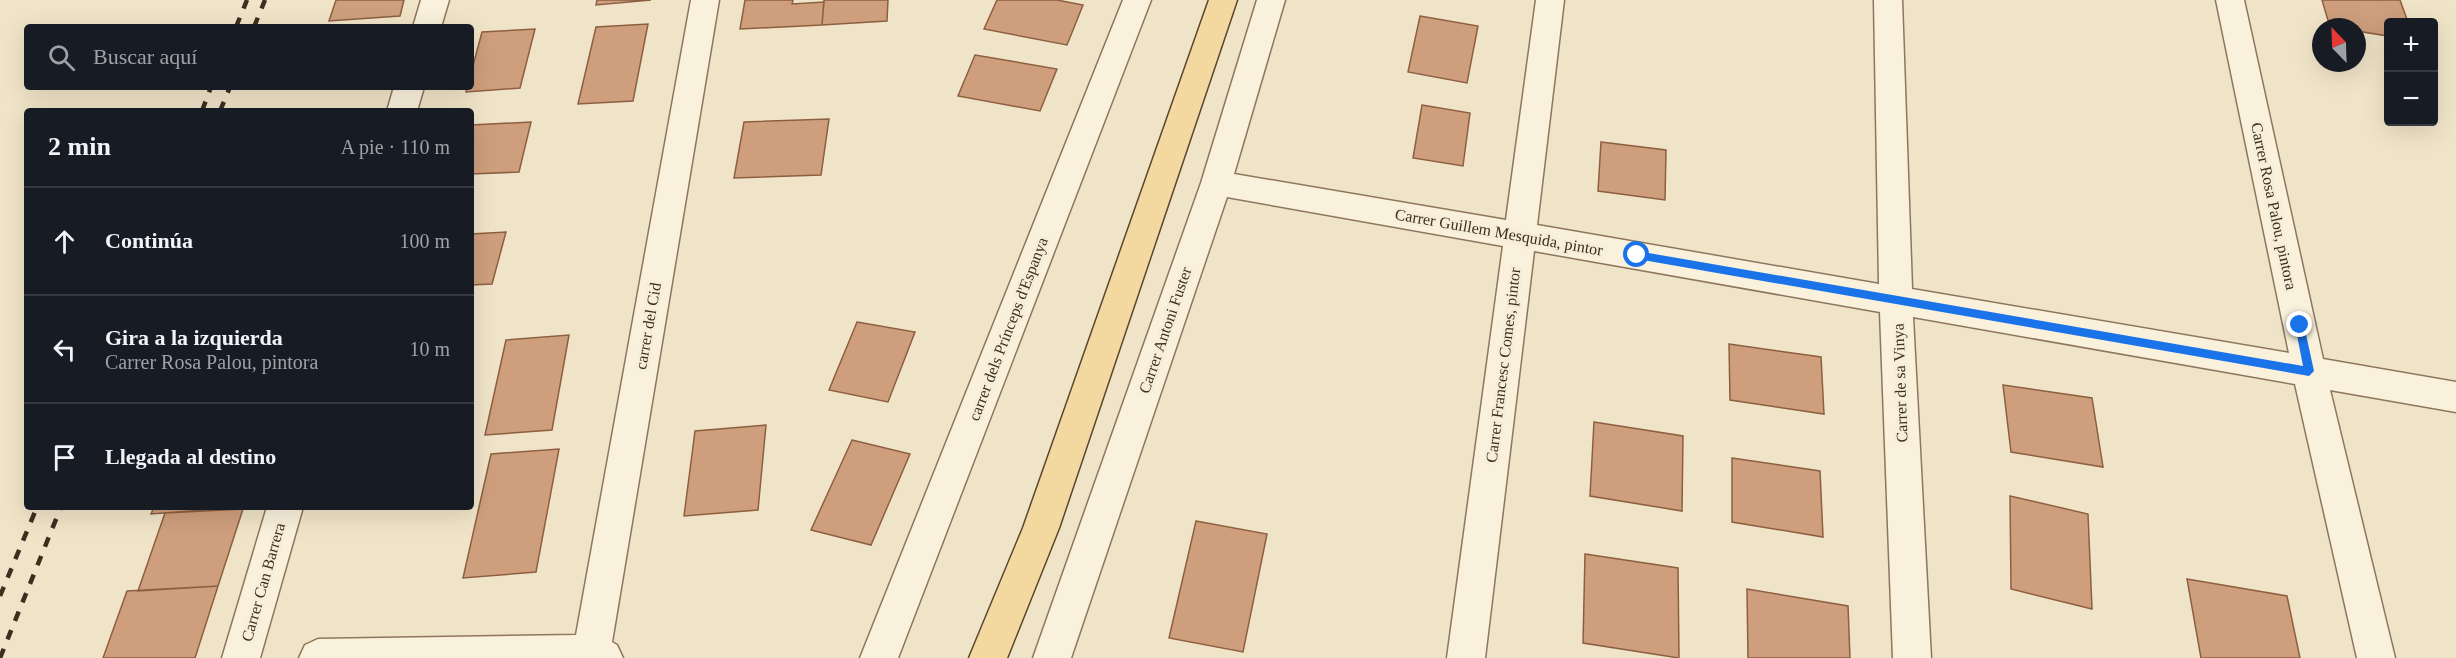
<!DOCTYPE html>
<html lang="es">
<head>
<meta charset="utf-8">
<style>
  :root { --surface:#171b24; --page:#20242c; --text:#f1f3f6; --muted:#9ea1a6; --line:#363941 }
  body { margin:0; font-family:Georgia,serif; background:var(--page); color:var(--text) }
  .controls { position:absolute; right:18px; top:18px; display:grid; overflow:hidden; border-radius:6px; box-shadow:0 6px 24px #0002 }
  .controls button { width:54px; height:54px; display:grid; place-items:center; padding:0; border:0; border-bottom:2px solid var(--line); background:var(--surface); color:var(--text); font:30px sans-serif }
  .compass { position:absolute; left:2312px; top:18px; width:54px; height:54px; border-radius:50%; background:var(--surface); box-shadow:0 6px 24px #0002; rotate:337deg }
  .stop { position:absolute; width:18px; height:18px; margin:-14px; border:4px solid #1a73e8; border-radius:50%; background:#fff }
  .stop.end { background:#1a73e8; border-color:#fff; box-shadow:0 2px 6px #0008 }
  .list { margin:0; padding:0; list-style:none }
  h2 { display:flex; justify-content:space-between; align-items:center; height:78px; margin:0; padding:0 24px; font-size:26px }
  h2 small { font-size:20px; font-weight:400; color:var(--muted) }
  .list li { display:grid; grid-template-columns:39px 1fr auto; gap:18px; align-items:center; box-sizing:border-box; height:108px; padding:0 24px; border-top:2px solid var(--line) }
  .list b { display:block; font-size:22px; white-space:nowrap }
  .list p { margin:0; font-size:20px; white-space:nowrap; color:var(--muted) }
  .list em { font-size:20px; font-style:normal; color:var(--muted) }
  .icon { flex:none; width:33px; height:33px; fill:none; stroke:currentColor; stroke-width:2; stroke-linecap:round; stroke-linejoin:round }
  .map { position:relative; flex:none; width:2456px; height:658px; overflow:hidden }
  .search { position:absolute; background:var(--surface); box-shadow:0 6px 24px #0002; left:24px; top:24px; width:450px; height:66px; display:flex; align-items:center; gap:15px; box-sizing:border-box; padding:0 21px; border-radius:6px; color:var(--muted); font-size:22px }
  .panel { position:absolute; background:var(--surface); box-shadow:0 6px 24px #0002; left:24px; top:108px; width:450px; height:402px; border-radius:6px }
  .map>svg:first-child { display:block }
</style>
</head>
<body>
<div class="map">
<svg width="2456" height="658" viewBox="0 0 2456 658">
  <rect width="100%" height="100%" fill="#f0e4c8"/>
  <!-- building -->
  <path fill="#cf9f7d" stroke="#8d5f41" stroke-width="1.5" d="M 336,0 L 404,0 L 400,16 L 329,21 Z
    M 597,0 L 651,0 L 596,5 Z
    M 745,0 L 793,0 L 792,4 L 824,2 L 822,25 L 740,29 Z
    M 824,0 L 888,0 L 887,21 L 822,25 Z
    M 997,0 L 1057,0 L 1083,5 L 1067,45 L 984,29 Z
    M 2322,0 L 2400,0 L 2408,22 L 2388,22 L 2388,36 L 2357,31 L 2357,27 L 2330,27 Z
    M 1420,16 L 1478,26 L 1467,83 L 1408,72 Z
    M 648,24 L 633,101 L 578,104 L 596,27 Z
    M 535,29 L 520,88 L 466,92 L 467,87 L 471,87 L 471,73 L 482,32 Z
    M 975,55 L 1057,69 L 1040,111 L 958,96 Z
    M 1422,105 L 1470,113 L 1463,166 L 1413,158 Z
    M 829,119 L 821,175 L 734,178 L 744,122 Z
    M 531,122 L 519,172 L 471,174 L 471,125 Z
    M 1601,142 L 1666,150 L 1665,200 L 1598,191 Z
    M 506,232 L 492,284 L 471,285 L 471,234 Z
    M 857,322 L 915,332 L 888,402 L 829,390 Z
    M 569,335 L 552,430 L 485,435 L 506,340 Z
    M 1729,344 L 1821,357 L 1824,414 L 1730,400 Z
    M 2003,385 L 2092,398 L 2103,467 L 2011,452 Z
    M 1594,422 L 1683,436 L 1682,511 L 1590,496 Z
    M 766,425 L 758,510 L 684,516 L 695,431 Z
    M 852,440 L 910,454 L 871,545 L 811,530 Z
    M 559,449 L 536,572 L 463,578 L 491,454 Z
    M 1732,458 L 1820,471 L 1823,537 L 1732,522 Z
    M 2010,496 L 2088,514 L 2092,609 L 2011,589 Z
    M 154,507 L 243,507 L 151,514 Z
    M 243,509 L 218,586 L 138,591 L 165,513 Z
    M 1196,521 L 1267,534 L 1243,652 L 1169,638 Z
    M 1585,554 L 1678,568 L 1679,658 L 1583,643 Z
    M 2187,579 L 2287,596 L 2300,658 L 2201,658 Z
    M 218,586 L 195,658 L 103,658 L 127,591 Z
    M 1747,589 L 1848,606 L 1850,658 L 1748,658 Z"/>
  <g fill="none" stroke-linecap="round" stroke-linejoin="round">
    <defs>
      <path id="minor" d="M 421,0 L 449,0 L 441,27 L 413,27 Z
        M 691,0 L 719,0 L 612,642 L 617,645 L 623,658 L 299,658 L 305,645 L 318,639 L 576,635 Z
        M 1123,0 L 1151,0 L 898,658 L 860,658 Z
        M 1257,0 L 1285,0 L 1234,174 L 1506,220 L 1536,0 L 1564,0 L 1537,225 L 1879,284 L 1874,0 L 1902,0 L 1912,289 L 2289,353 L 2216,0 L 2244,0 L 2323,359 L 2456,382 L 2456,412 L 2330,390 L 2395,658 L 2357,658 L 2295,384 L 1913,317 L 1931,658 L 1893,658 L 1880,312 L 1534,251 L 1485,658 L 1447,658 L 1503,246 L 1227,197 L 1071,658 L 1033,658 L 1201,183 Z
        M 394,87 L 424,87 L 417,111 L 387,111 Z
        M 267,507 L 303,507 L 260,658 L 222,658 Z"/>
      <path id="primary" d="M 1209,0 L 1237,0 L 1059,528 L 1007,658 L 969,658 L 1023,528 Z"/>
    </defs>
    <!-- minor casing -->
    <use href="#minor" stroke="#8d765c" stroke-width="3"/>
    <!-- primary casing -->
    <use href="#primary" stroke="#5b4430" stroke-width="3"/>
    <!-- minor -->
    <use href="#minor" fill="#faf1dc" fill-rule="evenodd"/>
    <!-- primary -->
    <use href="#primary" fill="#f3d9a0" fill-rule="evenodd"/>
    <!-- rail -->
    <path stroke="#3d2e20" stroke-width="4.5" stroke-dasharray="10 10" stroke-linecap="butt" d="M 236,27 L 247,0
      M 254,27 L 265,0
      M 202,111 L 211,87
      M 220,111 L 230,87
      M 0,596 L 37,507
      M 0,658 L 61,507"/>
  </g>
  <!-- route -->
  <path fill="#1a73e8" d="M 1637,251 L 2303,366 L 2295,325 L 2300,321 L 2304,325 L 2314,371 L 2309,376 L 1637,259 L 1632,255 Z"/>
  <g text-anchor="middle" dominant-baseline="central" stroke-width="6" stroke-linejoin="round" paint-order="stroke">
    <!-- street labels -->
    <g font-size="16" fill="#3d2e20" stroke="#f7eed8">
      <text transform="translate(2274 206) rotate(78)">Carrer Rosa Palou, pintora</text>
      <text transform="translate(1499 232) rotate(10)">Carrer Guillem Mesquida, pintor</text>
      <text transform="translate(648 326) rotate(-80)">carrer del Cid</text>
      <text transform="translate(1008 329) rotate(-69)">carrer dels Prínceps d'Espanya</text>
      <text transform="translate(1165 330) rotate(-71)">Carrer Antoni Fuster</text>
      <text transform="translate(1503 365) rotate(-83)">Carrer Francesc Comes, pintor</text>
      <text transform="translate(1900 383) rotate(-92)">Carrer de sa Vinya</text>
      <text transform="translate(263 582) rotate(-74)">Carrer Can Barrera</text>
    </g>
  </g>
</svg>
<div class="controls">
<button>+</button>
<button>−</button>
</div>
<svg class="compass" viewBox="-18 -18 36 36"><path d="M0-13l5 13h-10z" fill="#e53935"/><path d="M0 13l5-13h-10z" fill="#9ea1a6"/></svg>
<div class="stop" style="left:1637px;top:255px"></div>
<div class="stop end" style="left:2300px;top:325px"></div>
<div class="search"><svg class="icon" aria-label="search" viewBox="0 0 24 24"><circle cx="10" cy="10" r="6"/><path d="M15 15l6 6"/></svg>Buscar aquí</div>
<section class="panel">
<h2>2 min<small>A pie · 110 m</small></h2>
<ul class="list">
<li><svg class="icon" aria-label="ahead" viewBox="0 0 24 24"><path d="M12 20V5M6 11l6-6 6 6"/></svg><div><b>Continúa</b></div><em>100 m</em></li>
<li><svg class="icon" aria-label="left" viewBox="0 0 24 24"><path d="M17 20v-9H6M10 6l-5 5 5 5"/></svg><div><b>Gira a la izquierda</b><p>Carrer Rosa Palou, pintora</p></div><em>10 m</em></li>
<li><svg class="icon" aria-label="arrive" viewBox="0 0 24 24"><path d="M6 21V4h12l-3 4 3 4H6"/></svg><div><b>Llegada al destino</b></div></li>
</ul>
</section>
</div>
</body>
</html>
